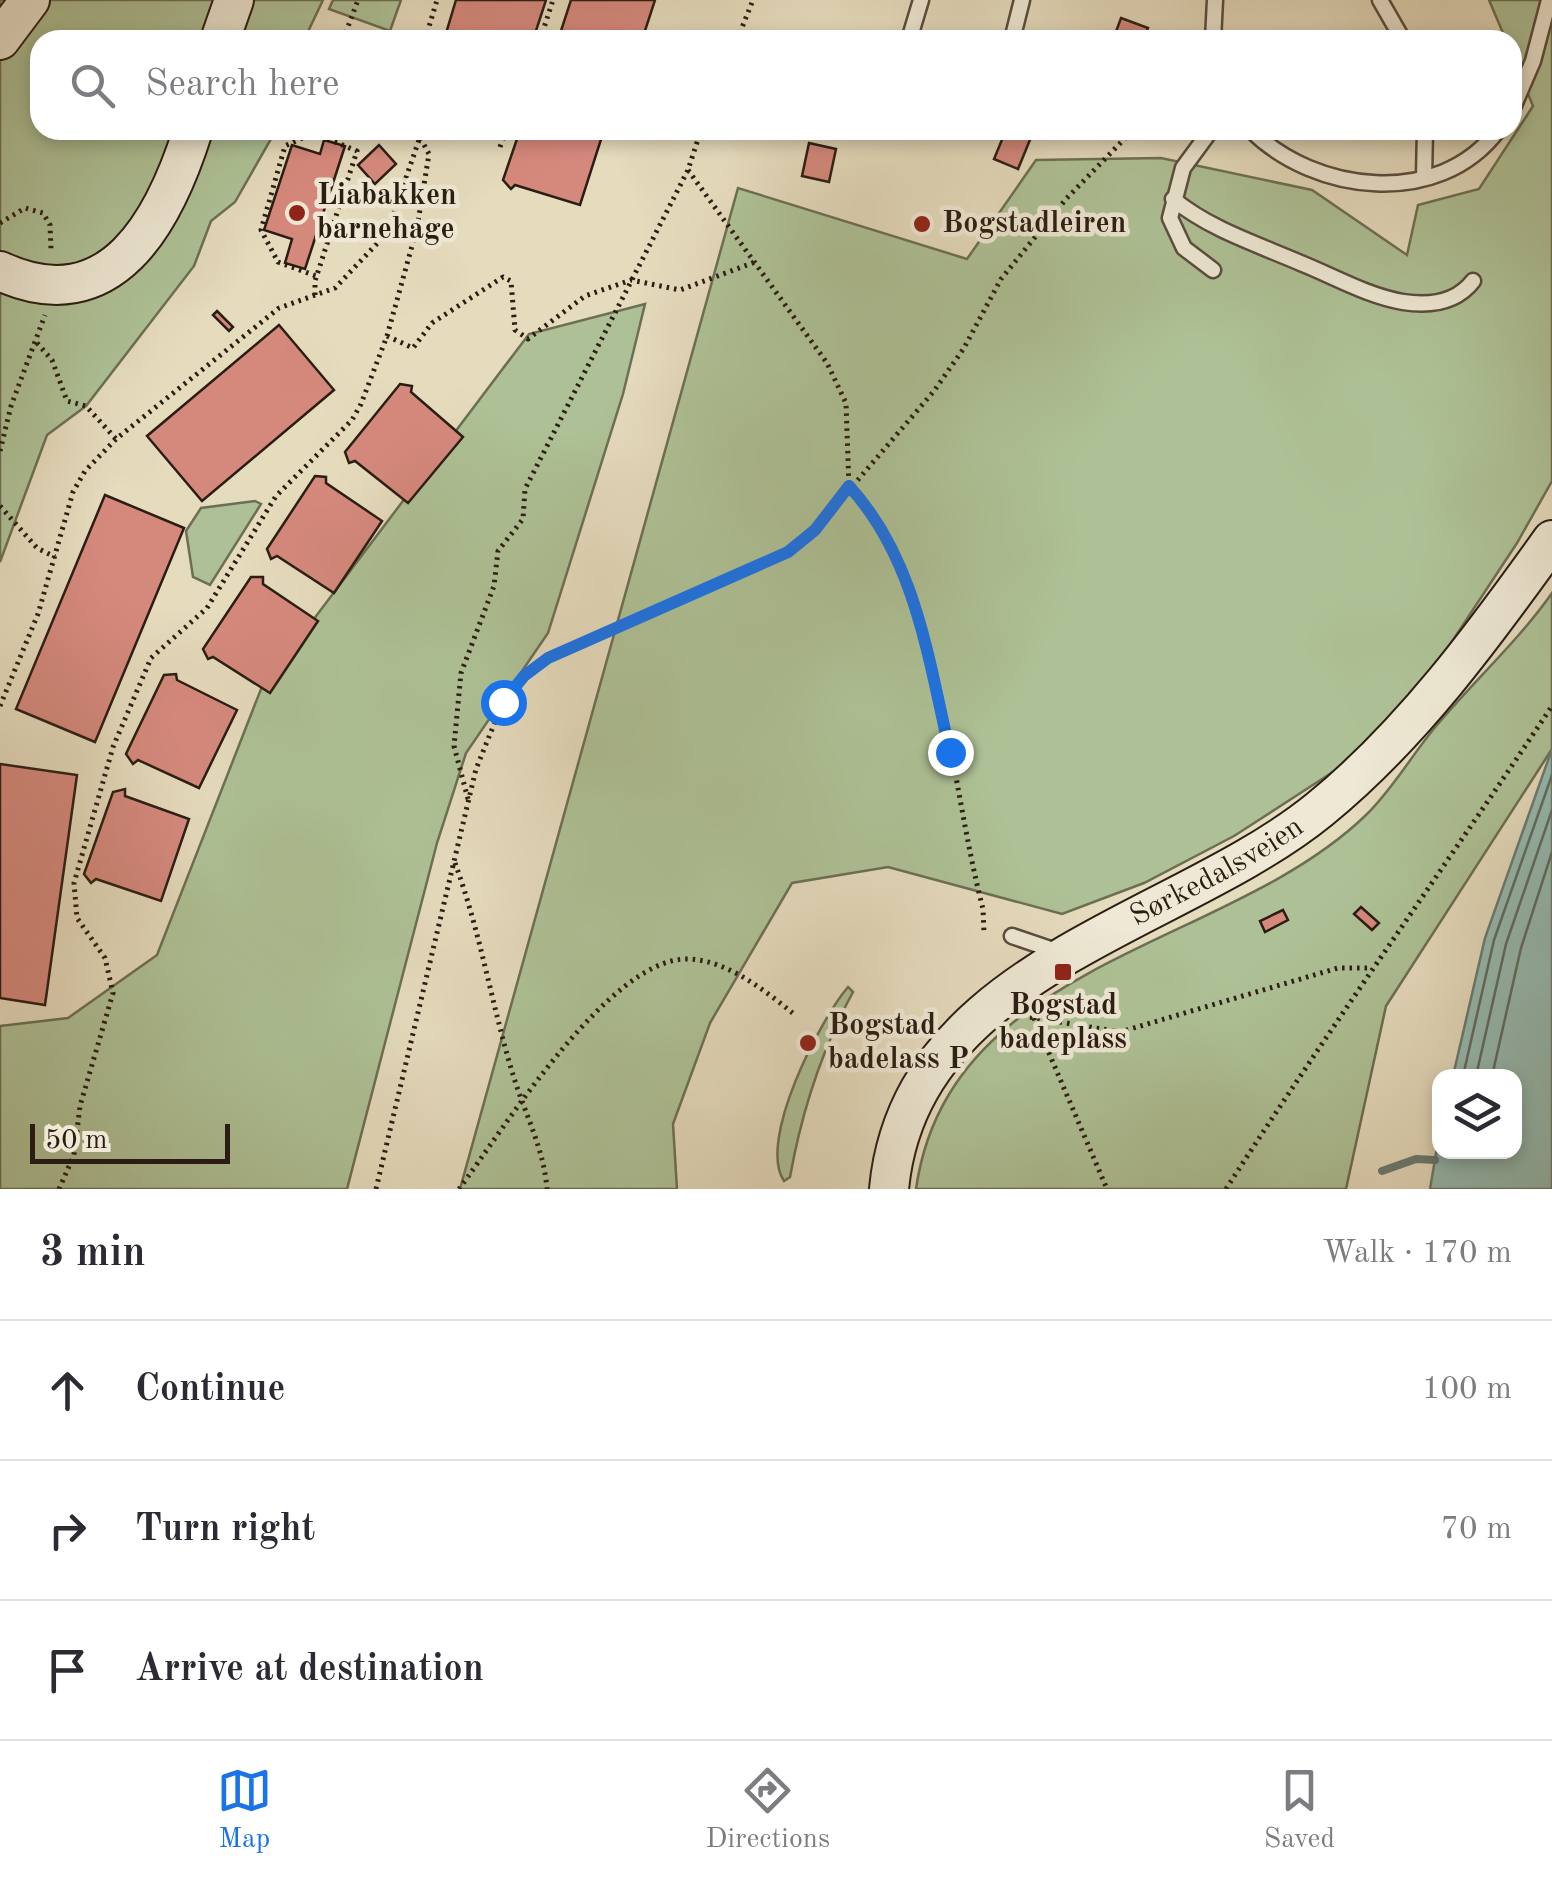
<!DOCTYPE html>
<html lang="en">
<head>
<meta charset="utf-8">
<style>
  :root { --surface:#fff; --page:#f7f7f7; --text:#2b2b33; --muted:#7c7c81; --line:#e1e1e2; --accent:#1a73e8 }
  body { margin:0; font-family:"Old Standard TT",serif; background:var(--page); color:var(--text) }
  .controls { position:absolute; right:30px; bottom:30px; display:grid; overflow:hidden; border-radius:20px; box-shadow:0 5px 15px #0003 }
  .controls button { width:90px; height:90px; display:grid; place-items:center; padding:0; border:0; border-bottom:2px solid var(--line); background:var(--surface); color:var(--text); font:50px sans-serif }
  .scale { position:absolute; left:30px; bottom:25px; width:200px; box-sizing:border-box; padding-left:10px; border:5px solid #2b1d13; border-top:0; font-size:28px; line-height:35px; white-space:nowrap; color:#2b1d13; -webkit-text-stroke:8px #eee8d4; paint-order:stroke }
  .stop { position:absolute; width:30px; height:30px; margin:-22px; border:8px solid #1a73e8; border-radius:50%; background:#fff }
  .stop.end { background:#1a73e8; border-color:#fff; box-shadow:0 2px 10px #0008 }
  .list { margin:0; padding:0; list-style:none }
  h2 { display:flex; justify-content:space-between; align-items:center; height:130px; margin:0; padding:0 40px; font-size:42px }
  h2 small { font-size:32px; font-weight:400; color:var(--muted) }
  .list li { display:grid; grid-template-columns:65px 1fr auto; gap:30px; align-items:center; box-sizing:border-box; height:140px; padding:0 40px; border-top:2px solid var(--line) }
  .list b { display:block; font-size:38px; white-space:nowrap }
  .list em { font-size:32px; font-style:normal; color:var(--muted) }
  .icon { flex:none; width:55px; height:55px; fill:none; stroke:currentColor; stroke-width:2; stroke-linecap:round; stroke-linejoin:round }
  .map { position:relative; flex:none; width:1552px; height:1189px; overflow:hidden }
  .search { position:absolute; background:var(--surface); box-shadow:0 5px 15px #0003; left:30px; right:30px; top:30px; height:110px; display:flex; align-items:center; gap:25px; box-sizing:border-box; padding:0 35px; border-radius:30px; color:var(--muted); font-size:38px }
  .sheet { height:550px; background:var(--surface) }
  nav { display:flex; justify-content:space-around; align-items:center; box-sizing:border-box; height:140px; border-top:2px solid var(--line); background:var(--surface); font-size:28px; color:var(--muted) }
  nav a { display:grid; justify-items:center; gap:5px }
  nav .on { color:var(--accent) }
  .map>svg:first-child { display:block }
</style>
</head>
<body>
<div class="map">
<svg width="1552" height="1189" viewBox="0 0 1552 1189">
  <rect width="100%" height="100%" fill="#e5dbbd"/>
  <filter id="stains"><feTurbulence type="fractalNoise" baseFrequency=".002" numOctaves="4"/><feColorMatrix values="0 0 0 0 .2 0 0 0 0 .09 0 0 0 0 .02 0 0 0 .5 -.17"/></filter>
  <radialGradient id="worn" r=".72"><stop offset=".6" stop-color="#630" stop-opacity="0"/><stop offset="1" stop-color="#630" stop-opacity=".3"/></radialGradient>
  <!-- green -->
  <path fill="#aec196" stroke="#6c6f54" stroke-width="2.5" d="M 0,0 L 323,0 L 304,40 L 40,40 L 40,130 L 276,130 L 235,202 L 211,221 L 194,266 L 86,406 L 47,435 L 0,562 Z
    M 333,0 L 401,0 L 390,31 L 329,9 Z
    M 1489,0 L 1552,0 L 1552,481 L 1517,543 L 1399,722 L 1339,768 L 1234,836 L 1144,883 L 1062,914 L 888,867 L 792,883 L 710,1023 L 673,1124 L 677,1189 L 460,1189 L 738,188 L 967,259 L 1036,160 L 1161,158 L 1312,190 L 1407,255 L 1418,205 L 1479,189 L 1533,106 L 1512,55 L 1512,40 L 1506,40 Z
    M 645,304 L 623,394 L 548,633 L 466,753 L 437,843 L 347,1189 L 0,1189 L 0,1026 L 68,1018 L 157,955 L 261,689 L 529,334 Z
    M 255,501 L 261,504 L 210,585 L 193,577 L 186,531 L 201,508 Z
    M 1552,593 L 1552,749 L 1386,1006 L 1346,1189 L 916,1189 C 949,959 1227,950 1366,815 C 1393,789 1413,753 1437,725 C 1474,681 1519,640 1552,593 Z
    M 848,987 L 853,992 C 821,1051 802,1110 790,1177 L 784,1181 C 757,1141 820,1020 848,987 Z"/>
  <!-- water -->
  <path fill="#96bbb2" stroke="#6b7c72" stroke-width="2.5" d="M 1552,749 L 1552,1189 L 1430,1189 L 1439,1136 L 1440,1152 L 1514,1152 L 1514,1076 L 1453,1076 L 1485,938 Z"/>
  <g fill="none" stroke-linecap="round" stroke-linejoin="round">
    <!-- shore -->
    <path stroke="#606c62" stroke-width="2.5" d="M 1463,1076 L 1494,940 L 1552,775
      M 1476,1076 L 1506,944 L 1552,810
      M 1492,1076 L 1521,948 L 1552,852"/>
    <!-- stream -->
    <path stroke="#6b7c72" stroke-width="8" d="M 1382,1171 L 1416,1159 L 1435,1160"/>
  </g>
  <!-- building -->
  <path fill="#d5897d" stroke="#2b1d13" stroke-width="2.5" d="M 456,0 L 546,0 L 533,40 L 444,40 Z
    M 571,0 L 655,0 L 642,40 L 558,40 Z
    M 1121,18 L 1148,28 L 1143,40 L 1114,37 Z
    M 520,130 L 604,130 L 580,205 L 515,185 L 511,189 L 503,180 Z
    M 1006,130 L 1034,130 L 1018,169 L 994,159 Z
    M 324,140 L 345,146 L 305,269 L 285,263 L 292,239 L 264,230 L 292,145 L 320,154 Z
    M 809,143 L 836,149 L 829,182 L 802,176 Z
    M 379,145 L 396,164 L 375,184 L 358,165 Z
    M 217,311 L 233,327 L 229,331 L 213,315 Z
    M 279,325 L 334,390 L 202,501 L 147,436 Z
    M 400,384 L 412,386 L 411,392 L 463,437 L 408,503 L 355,461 L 349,463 L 345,452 Z
    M 315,476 L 326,477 L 326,483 L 382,521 L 334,593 L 277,556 L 271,559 L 267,549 Z
    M 105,495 L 184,528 L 95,742 L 16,709 Z
    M 251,577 L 263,577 L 263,584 L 318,621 L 270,693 L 213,657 L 208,659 L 203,649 Z
    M 176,674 L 177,680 L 237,710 L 199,788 L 138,760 L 133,764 L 126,754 L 164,675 Z
    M 0,764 L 77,775 L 45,1005 L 0,998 Z
    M 125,789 L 125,796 L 189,819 L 161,901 L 96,879 L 91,883 L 84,874 L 113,792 Z
    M 1361,907 L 1379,923 L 1372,930 L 1354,914 Z
    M 1283,910 L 1288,920 L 1265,932 L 1260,921 Z"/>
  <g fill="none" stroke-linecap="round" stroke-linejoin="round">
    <defs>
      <path id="lane" d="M 1380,0 L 1403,40
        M 909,40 L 921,0
        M 1012,40 L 1022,0
        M 1213,40 L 1215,0
        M 1512,110 L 1533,61 L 1549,0
        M 1211,130 L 1183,168 L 1170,218 L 1184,248 L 1213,270
        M 1251,130 C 1314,193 1439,209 1498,130
        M 1424,177 L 1425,130
        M 1173,199 C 1211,230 1257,244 1303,264 C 1335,277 1368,296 1403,302 C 1429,306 1456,303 1473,281
        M 1012,936 L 1059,952"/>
      <g id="secondary">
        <path d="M 0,40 L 30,0"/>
        <path d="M 220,40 L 234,0"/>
        <path d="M 0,271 C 112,323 165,219 193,130"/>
        <path id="s1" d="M 889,1189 C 910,967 1177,926 1320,809 C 1411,735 1484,635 1552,540"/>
      </g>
    </defs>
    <!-- lane casing -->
    <use href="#lane" stroke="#5a4c3e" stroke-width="19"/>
    <!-- secondary casing -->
    <use href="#secondary" stroke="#2b1d13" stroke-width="42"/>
    <!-- path -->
    <path stroke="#2b1d13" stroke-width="5" stroke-dasharray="2.5 5" stroke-linecap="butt" d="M 348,40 L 346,32 L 358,0
      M 425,40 L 437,0
      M 540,40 L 553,0
      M 737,40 L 753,0
      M 500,147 L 506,130
      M 688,170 L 827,363 L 846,403 L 849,487 C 941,588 949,779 983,909 L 984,933
      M 0,223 L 25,208 L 43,213 L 50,225 L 51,249
      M 315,295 L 315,281 L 357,151 L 313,133 L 285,146 L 261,230 L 278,262 L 316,276
      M 387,336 L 413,348 L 432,323 L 503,277 L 511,281 L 515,330 L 528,339 L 585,296 L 631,280 L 680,290 L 755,262
      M 37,343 L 52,360 L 67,401 L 86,406 L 116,439
      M 0,451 L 11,406 L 45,315
      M 0,506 L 37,548 L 55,557
      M 0,706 L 38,614 L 73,492 L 85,471 L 116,439 L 279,308 L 335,288 L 387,233 L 420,137 L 418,130
      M 468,799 L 454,746 L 461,673 L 494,586 L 498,551 L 523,519 L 525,489 L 688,170 L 701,130
      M 455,863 C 481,934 492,1007 514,1078 C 526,1116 544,1150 547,1189
      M 1030,1017 L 1120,1032 L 1338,968 L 1371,968
      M 1034,1018 L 1107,1189
      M 59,1189 L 74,1155 L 80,1106 L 113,993 L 105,958 L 77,918 L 74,883 L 113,747 L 151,658 L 207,608 L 276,496 L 352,420 L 361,404 L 387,336 L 417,228 L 429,154 L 420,137
      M 376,1189 L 476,769 L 503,702 L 525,676 L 548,658 L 788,552 L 815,530 L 934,391 L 964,348 L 1001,279 L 1066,199 L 1133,130
      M 459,1189 C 503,1130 608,960 686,959 C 726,959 764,990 794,1014
      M 1226,1189 C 1331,1026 1444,868 1552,706"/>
    <!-- lane -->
    <use href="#lane" stroke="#eee8d4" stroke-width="14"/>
    <!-- secondary -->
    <use href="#secondary" stroke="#eee8d4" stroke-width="38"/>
  </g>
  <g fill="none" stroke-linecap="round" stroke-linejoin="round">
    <!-- route -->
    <path stroke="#1a73e8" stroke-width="12" d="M 503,702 L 524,676 L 548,658 L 788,552 L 815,530 L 849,486 C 916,559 928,659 950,752"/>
  </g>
  <!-- markers -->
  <g fill="#8f2418" stroke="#eee8d4" stroke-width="4">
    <circle cx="297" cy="213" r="10"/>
    <circle cx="922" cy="224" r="10"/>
    <rect x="1053" y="962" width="20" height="20" rx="5"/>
    <circle cx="808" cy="1043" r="10"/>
  </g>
  <g text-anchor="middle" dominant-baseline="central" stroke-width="9" stroke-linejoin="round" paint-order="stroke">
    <!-- poi labels -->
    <g font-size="30" font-weight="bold" fill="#2b1d13" stroke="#eee8d4" text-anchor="start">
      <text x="317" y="196">Liabakken<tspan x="317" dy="34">barnehage</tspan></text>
      <text x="942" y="224">Bogstadleiren</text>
      <text x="1063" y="1006" text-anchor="middle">Bogstad<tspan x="1063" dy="34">badeplass</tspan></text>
      <text x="828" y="1026">Bogstad<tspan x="828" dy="34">badelass P</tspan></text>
    </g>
    <!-- street labels -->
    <g font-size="30" fill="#2b1d13" stroke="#eee8d4">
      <text stroke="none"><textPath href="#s1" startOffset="478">Sørkedalsveien</textPath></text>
    </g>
  </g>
  <rect width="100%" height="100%" filter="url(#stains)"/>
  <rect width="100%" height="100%" fill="url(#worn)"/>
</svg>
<div class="controls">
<button><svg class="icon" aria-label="layers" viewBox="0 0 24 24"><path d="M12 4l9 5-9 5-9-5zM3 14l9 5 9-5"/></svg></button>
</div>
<div class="scale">50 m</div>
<div class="stop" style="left:503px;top:702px"></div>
<div class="stop end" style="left:950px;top:752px"></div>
<div class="search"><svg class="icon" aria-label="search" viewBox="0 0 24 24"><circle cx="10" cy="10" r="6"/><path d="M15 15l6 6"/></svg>Search here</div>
</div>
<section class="sheet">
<h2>3 min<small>Walk · 170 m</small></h2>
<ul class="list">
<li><svg class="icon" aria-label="ahead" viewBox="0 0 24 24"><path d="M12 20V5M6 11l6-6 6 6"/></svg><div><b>Continue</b></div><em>100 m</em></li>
<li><svg class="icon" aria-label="right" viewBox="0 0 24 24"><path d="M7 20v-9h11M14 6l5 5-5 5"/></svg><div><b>Turn right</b></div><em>70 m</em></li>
<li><svg class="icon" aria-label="arrive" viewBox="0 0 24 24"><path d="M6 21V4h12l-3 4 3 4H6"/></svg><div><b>Arrive at destination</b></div></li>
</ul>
</section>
<nav>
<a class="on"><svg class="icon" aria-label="map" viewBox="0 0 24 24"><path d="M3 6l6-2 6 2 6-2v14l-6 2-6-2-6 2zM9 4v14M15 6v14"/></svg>Map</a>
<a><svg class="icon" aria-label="directions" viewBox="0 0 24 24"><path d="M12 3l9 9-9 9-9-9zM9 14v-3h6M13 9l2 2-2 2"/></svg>Directions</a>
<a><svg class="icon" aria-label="saved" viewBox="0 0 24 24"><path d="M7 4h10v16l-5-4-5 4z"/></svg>Saved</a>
</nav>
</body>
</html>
